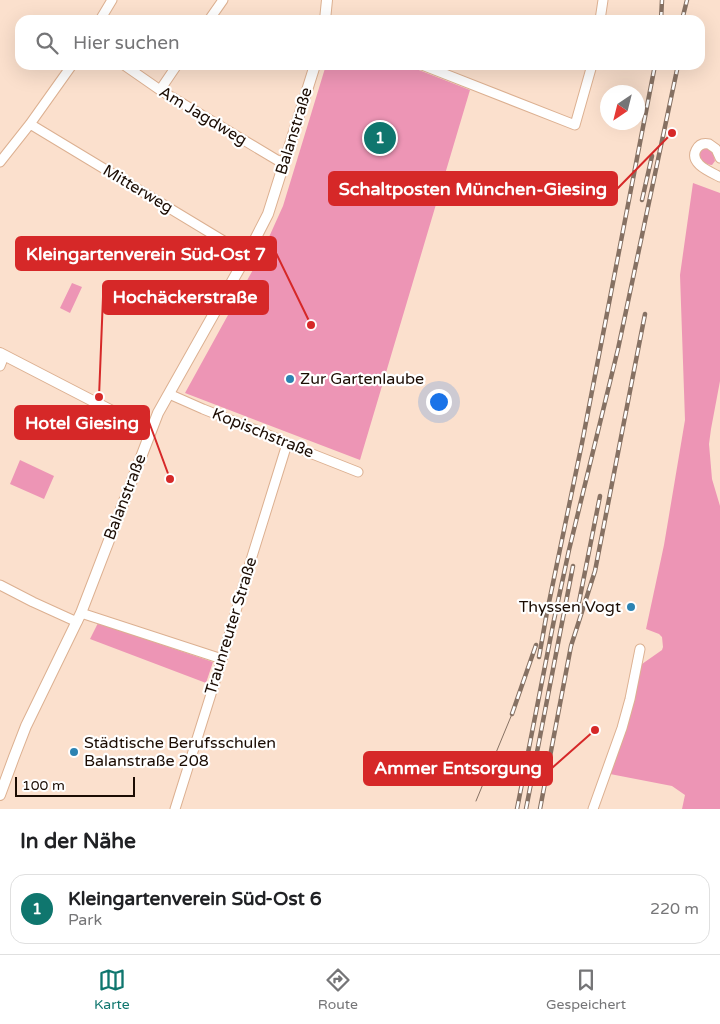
<!DOCTYPE html>
<html lang="de">
<head>
<meta charset="utf-8">
<style>
  :root { --surface:#fff; --page:#f2f2f2; --text:#202124; --muted:#757577; --line:#e0e0e0; --accent:#0f766e }
  body { margin:0; font-family:"Varela Round",sans-serif; background:var(--page); color:var(--text) }
  .compass { position:absolute; left:600px; top:85px; width:45px; height:45px; border-radius:50%; background:var(--surface); box-shadow:0 5px 20px #0002; rotate:215deg }
  .scale { position:absolute; left:15px; bottom:12px; width:120px; box-sizing:border-box; padding-left:5px; border:2px solid #1b0c03; border-top:0; font-size:14px; line-height:18px; white-space:nowrap; color:#1b0c03; -webkit-text-stroke:4px #fff; paint-order:stroke }
  .you { position:absolute; left:438px; top:401px; width:18px; height:18px; margin:-12px; border:4px solid #fff; border-radius:50%; background:#1a73e8; box-shadow:0 0 0 8px #1a73e833 }
  .badge { display:grid; place-items:center; width:32px; height:32px; border-radius:50%; background:var(--accent); color:#fff; font-size:16px; font-weight:700 }
  .pin { position:absolute; translate:-50% -50%; border:2px solid #fff; box-shadow:0 1px 5px #0006 }
  .list { margin:0; padding:0; list-style:none }
  h2 { display:flex; justify-content:space-between; align-items:center; height:65px; margin:0; padding:0 20px; font-size:21px }
  h2 small { font-size:16px; font-weight:400; color:var(--muted) }
  .list li { display:grid; grid-template-columns:32px 1fr auto; gap:15px; align-items:center; box-sizing:border-box; height:70px; margin:0 10px 10px; padding:0 10px; border:1px solid var(--line); border-radius:15px }
  .list b { display:block; font-size:19px; white-space:nowrap }
  .list p { margin:0; font-size:16px; white-space:nowrap; color:var(--muted) }
  .list em { font-size:16px; font-style:normal; color:var(--muted) }
  .icon { flex:none; width:28px; height:28px; fill:none; stroke:currentColor; stroke-width:2; stroke-linecap:round; stroke-linejoin:round }
  .map { position:relative; flex:none; width:720px; height:809px; overflow:hidden }
  .search { position:absolute; background:var(--surface); box-shadow:0 5px 20px #0002; left:15px; right:15px; top:15px; height:55px; display:flex; align-items:center; gap:12px; box-sizing:border-box; padding:0 18px; border-radius:15px; color:var(--muted); font-size:19px }
  .sheet { height:145px; background:var(--surface) }
  nav { display:flex; justify-content:space-around; align-items:center; box-sizing:border-box; height:70px; border-top:1px solid var(--line); background:var(--surface); font-size:14px; color:var(--muted) }
  nav a { display:grid; justify-items:center; gap:2px }
  nav .on { color:var(--accent) }
  .map>svg:first-child { display:block }
</style>
</head>
<body>
<div class="map">
<svg width="720" height="809" viewBox="0 0 720 809">
  <rect width="100%" height="100%" fill="#fbe0cd"/>
  <!-- green -->
  <path fill="#ed95b5" d="M 326,65 L 406,65 L 470,90 L 360,460 L 185,393 L 260,257 L 283,206 Z
    M 704,148 C 712,147 714,155 715,161 L 712,165 C 705,164 698,159 700,152 Z
    M 693,183 L 720,193 L 720,381 L 711,429 L 709,444 L 712,479 L 720,506 L 720,809 L 682,809 L 685,795 L 672,786 L 610,774 C 625,738 634,702 642,664 L 662,650 L 663,647 L 662,637 L 659,634 L 646,629 L 664,545 L 685,420 L 680,275 Z
    M 72,283 L 82,287 L 70,313 L 60,308 Z
    M 20,460 L 54,476 L 44,499 L 10,484 Z
    M 98,623 L 213,662 L 206,683 L 90,639 Z"/>
  <g fill="none" stroke-linecap="round" stroke-linejoin="round">
    <defs>
      <path id="minor" d="M 100,20 L 112,0
        M 209,20 L 223,0
        M 600,20 L 603,0
        M 124,65 L 160,90 L 277,160 L 284,163
        M 422,65 L 575,125 L 592,65
        M 160,90 L 177,65
        M 30,124 L 247,255
        M 720,158 L 716,149 L 709,144 C 704,143 699,144 696,150 C 689,164 711,172 720,177
        M 0,162 L 30,124 L 72,65
        M 0,366 L 4,356
        M 169,394 L 203,409 L 276,438 L 287,444 L 358,472
        M 0,585 L 33,602 L 77,622
        M 81,613 L 222,659
        M 175,809 L 222,659 L 250,563 L 287,444
        M 593,809 L 622,728 L 630,699 L 640,649"/>
      <path id="tertiary" d="M 325,20 L 327,0
        M 0,353 L 151,431
        M 0,795 L 14,757 L 26,726 L 81,613 L 158,413 L 247,255 L 268,214 L 315,65"/>
    </defs>
    <!-- minor casing -->
    <use href="#minor" stroke="#dcb091" stroke-width="11"/>
    <!-- tertiary casing -->
    <use href="#tertiary" stroke="#dcb091" stroke-width="12"/>
    <!-- minor -->
    <use href="#minor" stroke="#fff" stroke-width="9"/>
    <!-- tertiary -->
    <use href="#tertiary" stroke="#fff" stroke-width="10"/>
    <!-- tram -->
    <path stroke="#867163" stroke-width="1" d="M 476,801 L 512,714"/>
    <defs>
      <path id="rail" d="M 661,20 L 662,0
        M 682,20 L 687,0
        M 642,200 L 652,156
        M 579,602 L 600,496
        M 539,657 L 547,612 L 582,443 L 655,65
        M 512,714 L 536,645
        M 517,809 L 554,620 L 569,550 L 618,349 L 678,65
        M 526,809 L 573,566
        M 540,809 L 571,646 L 595,571 L 645,314"/>
    </defs>
    <!-- rail casing -->
    <use href="#rail" stroke="#867163" stroke-width="4.5"/>
    <!-- rail -->
    <use href="#rail" stroke="#fff" stroke-width="2.5" stroke-dasharray="8" stroke-linecap="butt"/>
  </g>
  <!-- markers -->
  <g fill="#2c83b2" stroke="#fff" stroke-width="2">
    <circle cx="290" cy="379" r="5"/>
    <circle cx="631" cy="607" r="5"/>
    <circle cx="74" cy="752" r="5"/>
  </g>
  <g text-anchor="middle" dominant-baseline="central" stroke-width="4.5" stroke-linejoin="round" paint-order="stroke">
    <!-- street labels -->
    <g font-size="16" fill="#1b0c03" stroke="#fff">
      <text transform="translate(203 116) rotate(31)">Am Jagdweg</text>
      <text transform="translate(294 131) rotate(-73)">Balanstraße</text>
      <text transform="translate(138 189) rotate(31)">Mitterweg</text>
      <text transform="translate(263 433) rotate(22)">Kopischstraße</text>
      <text transform="translate(125 497) rotate(-69)">Balanstraße</text>
      <text transform="translate(231 626) rotate(-73)">Traunreuter Straße</text>
    </g>
    <!-- poi labels -->
    <g font-size="16" fill="#1b0c03" stroke="#fff" text-anchor="start">
      <text x="300" y="379">Zur Gartenlaube</text>
      <text x="621" y="607" text-anchor="end">Thyssen Vogt</text>
      <text x="84" y="743">Städtische Berufsschulen<tspan x="84" dy="18">Balanstraße 208</tspan></text>
    </g>
  </g>
  <!-- callouts -->
  <path fill="none" stroke="#d62828" stroke-width="2" d="M672 133L617 189M311 325L276 253M99 397L103 297M170 479L149 422M595 730L552 768"/>
  <g fill="#d62828" stroke="#fff" stroke-width="2">
    <circle cx="672" cy="133" r="5"/>
    <circle cx="311" cy="325" r="5"/>
    <circle cx="99" cy="397" r="5"/>
    <circle cx="170" cy="479" r="5"/>
    <circle cx="595" cy="730" r="5"/>
  </g>
  <g fill="#d62828" stroke="#d62828" stroke-width="2">
    <rect x="329" y="172" width="288" height="33" rx="5"/>
    <rect x="16" y="237" width="260" height="33" rx="5"/>
    <rect x="103" y="281" width="165" height="33" rx="5"/>
    <rect x="15" y="406" width="134" height="33" rx="5"/>
    <rect x="364" y="752" width="188" height="33" rx="5"/>
  </g>
  <g font-size="18" text-anchor="middle" font-weight="bold" fill="#fff">
    <text x="473" y="195">Schaltposten München-Giesing</text>
    <text x="146" y="260">Kleingartenverein Süd-Ost 7</text>
    <text x="185" y="303">Hochäckerstraße</text>
    <text x="82" y="429">Hotel Giesing</text>
    <text x="458" y="774">Ammer Entsorgung</text>
  </g>
</svg>
<svg class="compass" viewBox="-18 -18 36 36"><path d="M0-13l5 13h-10z" fill="#e53935"/><path d="M0 13l5-13h-10z" fill="#757577"/></svg>
<div class="scale">100 m</div>
<div class="you"></div>
<div class="pin badge" style="left:380px;top:138px">1</div>
<div class="search"><svg class="icon" aria-label="search" viewBox="0 0 24 24"><circle cx="10" cy="10" r="6"/><path d="M15 15l6 6"/></svg>Hier suchen</div>
</div>
<section class="sheet">
<h2>In der Nähe<small></small></h2>
<ul class="list">
<li><span class="badge">1</span><div><b>Kleingartenverein Süd-Ost 6</b><p>Park</p></div><em>220 m</em></li>
</ul>
</section>
<nav>
<a class="on"><svg class="icon" aria-label="map" viewBox="0 0 24 24"><path d="M3 6l6-2 6 2 6-2v14l-6 2-6-2-6 2zM9 4v14M15 6v14"/></svg>Karte</a>
<a><svg class="icon" aria-label="directions" viewBox="0 0 24 24"><path d="M12 3l9 9-9 9-9-9zM9 14v-3h6M13 9l2 2-2 2"/></svg>Route</a>
<a><svg class="icon" aria-label="saved" viewBox="0 0 24 24"><path d="M7 4h10v16l-5-4-5 4z"/></svg>Gespeichert</a>
</nav>
</body>
</html>
